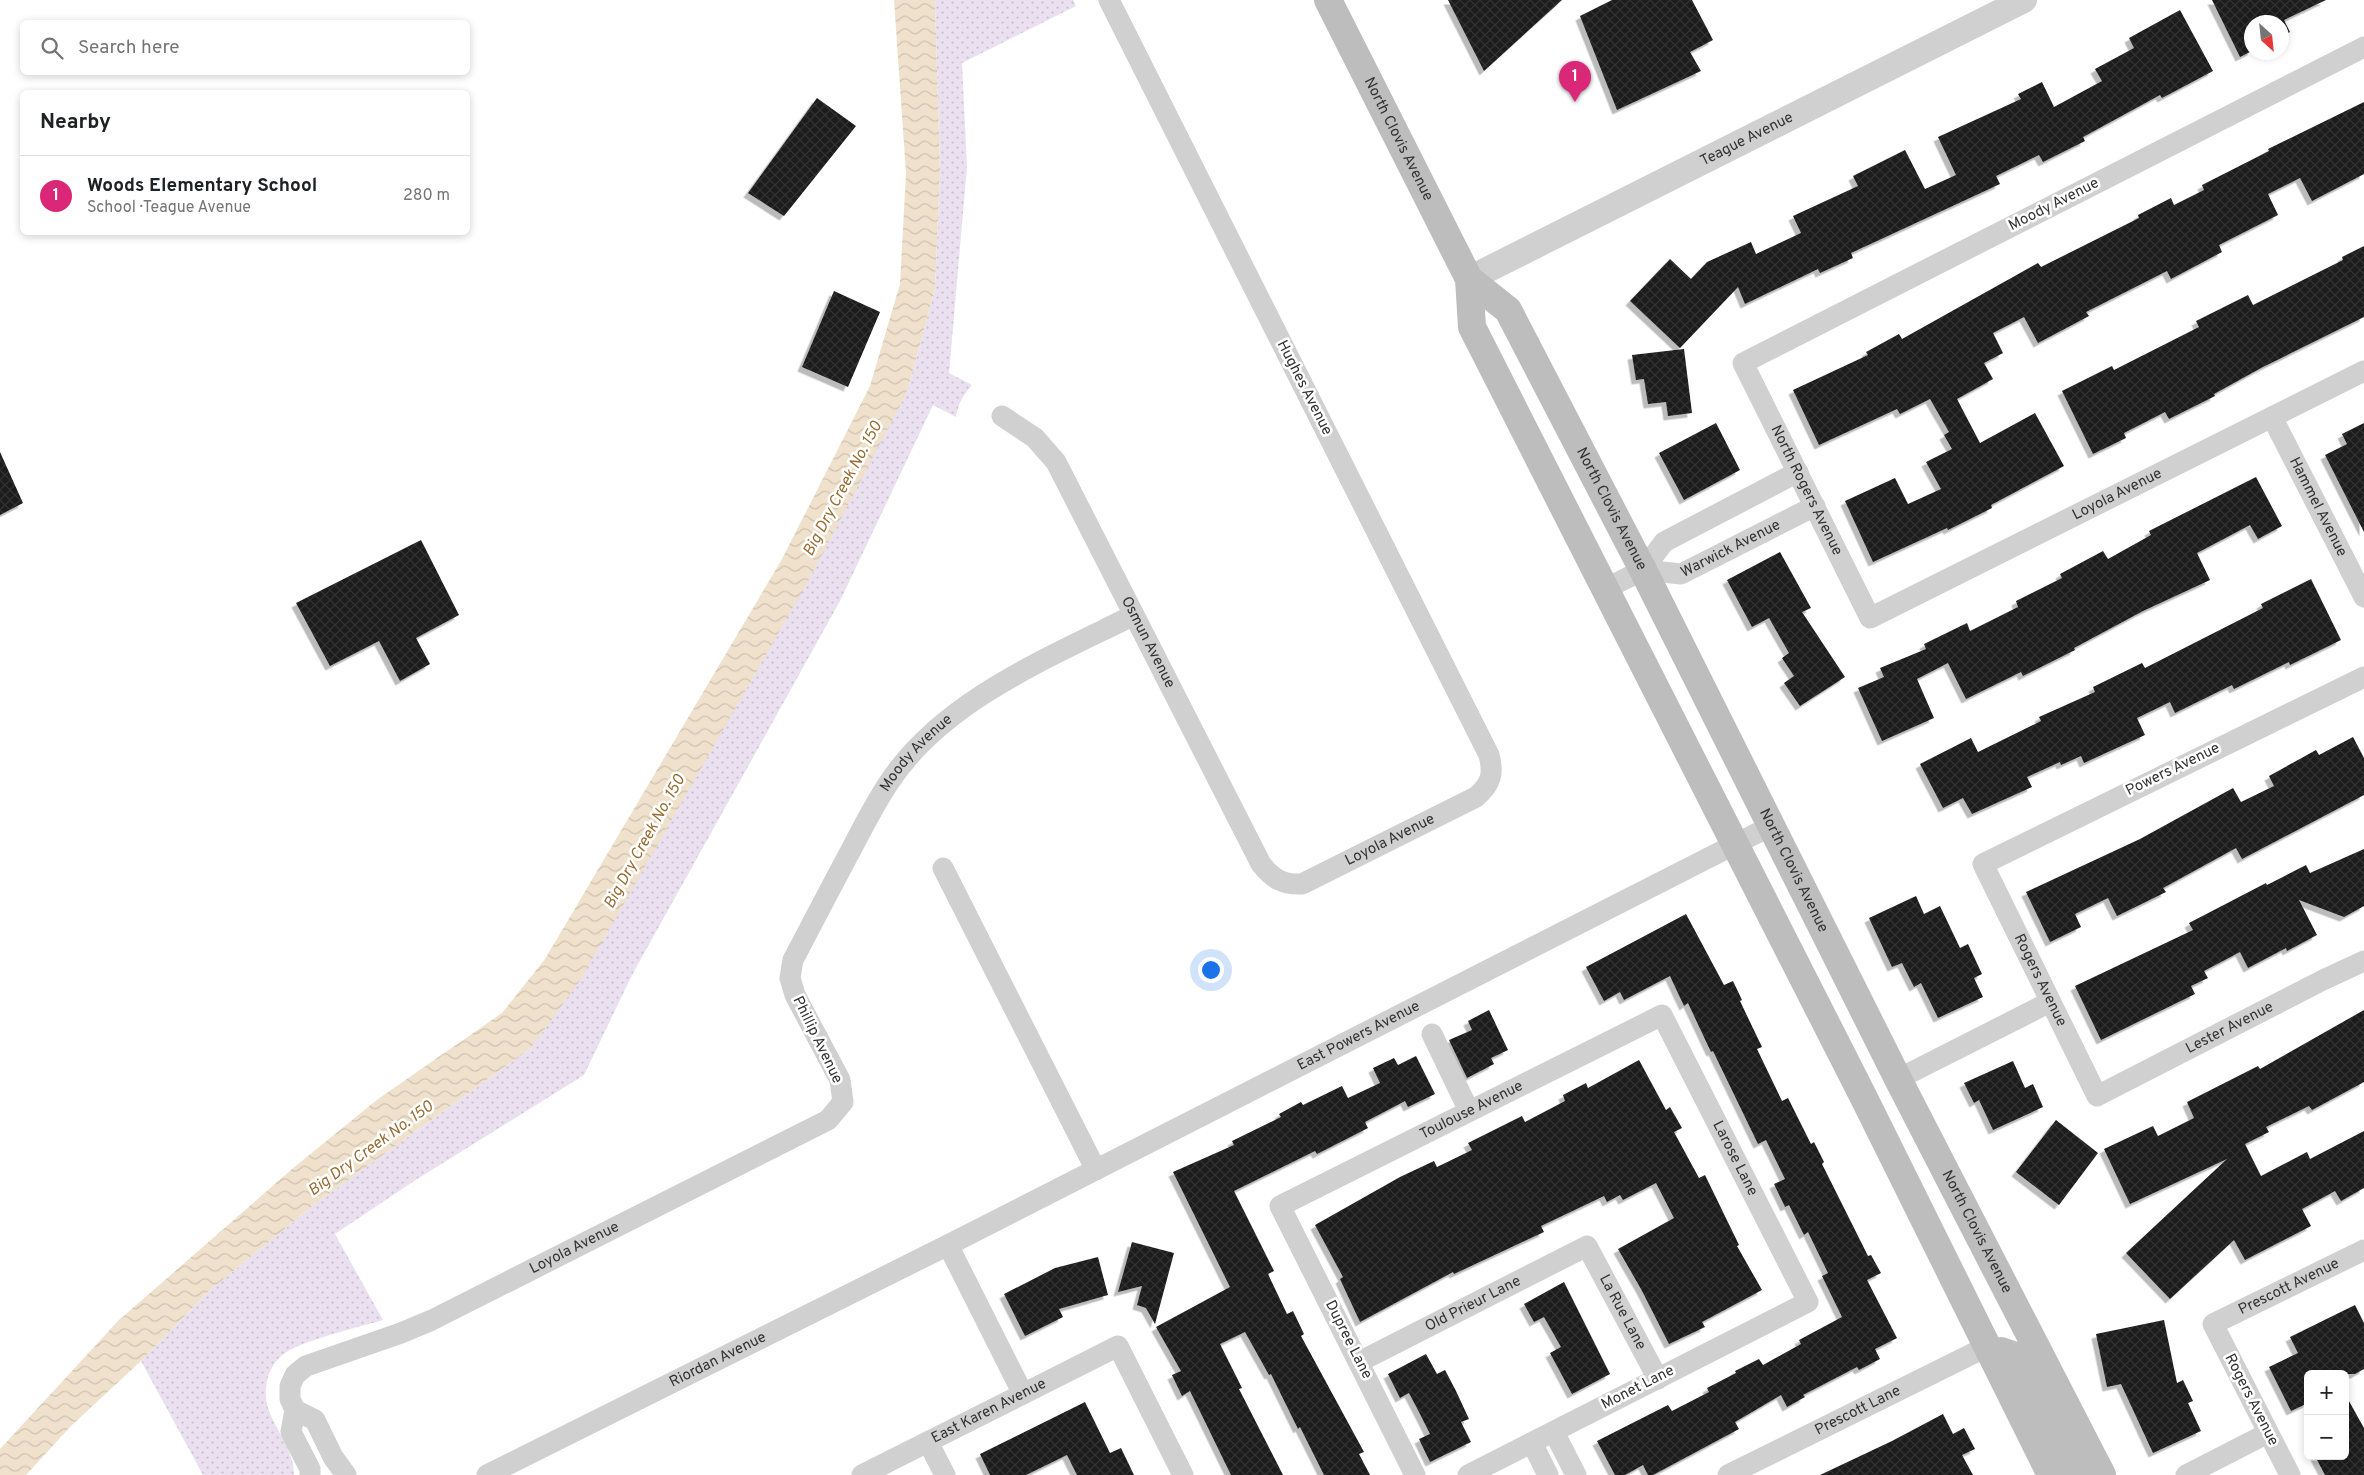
<!DOCTYPE html>
<html lang="en">
<head>
<meta charset="utf-8">
<style>
  :root { --surface:#fff; --page:#f2f2f2; --text:#202124; --muted:#757577; --line:#e0e0e0; --accent:#db2777 }
  body { margin:0; font-family:Overpass,sans-serif; background:var(--page); color:var(--text) }
  .controls { position:absolute; right:15px; bottom:15px; display:grid; overflow:hidden; border-radius:8px; box-shadow:0 2px 8px #0003 }
  .controls button { width:45px; height:45px; display:grid; place-items:center; padding:0; border:0; border-bottom:1px solid var(--line); background:var(--surface); color:var(--text); font:25px sans-serif }
  .compass { position:absolute; left:2244px; top:15px; width:45px; height:45px; border-radius:50%; background:var(--surface); box-shadow:0 2px 8px #0003; rotate:153deg }
  .you { position:absolute; left:1210px; top:969px; width:18px; height:18px; margin:-12px; border:4px solid #fff; border-radius:50%; background:#1a73e8; box-shadow:0 0 0 8px #1a73e833 }
  .badge { display:grid; place-items:center; width:32px; height:32px; border-radius:50%; background:var(--accent); color:#fff; font-size:16px; font-weight:700 }
  .pin { position:absolute; translate:-50% -41px; filter:drop-shadow(0 1px 2px #0008) }
  .pin::after { content:''; position:absolute; top:26px; width:18px; height:15px; background:inherit; clip-path:polygon(0 0,100% 0,50% 100%) }
  .list { margin:0; padding:0; list-style:none }
  h2 { display:flex; justify-content:space-between; align-items:center; height:65px; margin:0; padding:0 20px; font-size:21px }
  h2 small { font-size:16px; font-weight:400; color:var(--muted) }
  .list li { display:grid; grid-template-columns:32px 1fr auto; gap:15px; align-items:center; box-sizing:border-box; height:80px; padding:0 20px; border-top:1px solid var(--line) }
  .list b { display:block; font-size:19px; white-space:nowrap }
  .list p { margin:0; font-size:16px; white-space:nowrap; color:var(--muted) }
  .list em { font-size:16px; font-style:normal; color:var(--muted) }
  .icon { flex:none; width:28px; height:28px; fill:none; stroke:currentColor; stroke-width:2; stroke-linecap:round; stroke-linejoin:round }
  .map { position:relative; flex:none; width:2364px; height:1475px; overflow:hidden }
  .search { position:absolute; background:var(--surface); box-shadow:0 2px 8px #0003; left:20px; top:20px; width:450px; height:55px; display:flex; align-items:center; gap:12px; box-sizing:border-box; padding:0 18px; border-radius:8px; color:var(--muted); font-size:19px }
  .panel { position:absolute; background:var(--surface); box-shadow:0 2px 8px #0003; left:20px; top:90px; width:450px; height:145px; border-radius:8px }
  .map>svg:first-child { display:block }
</style>
</head>
<body>
<div class="map">
<svg width="2364" height="1475" viewBox="0 0 2364 1475">
  <defs>
    <pattern id="park-dots" width="8" height="8" patternUnits="userSpaceOnUse" patternTransform="scale(1.25)"><rect width="8" height="8" fill="#eae0f0"/><path d="M2 2h.1M6 6h.1" fill="none" stroke="#c9c1ce" stroke-width="1.8" stroke-linecap="round"/></pattern>
    <pattern id="water-waves" width="16" height="10" patternUnits="userSpaceOnUse" patternTransform="scale(1.25)"><rect width="16" height="10" fill="#f0e1cc"/><path d="M0 5q4-4 8 0t8 0" fill="none" stroke="#cec2b0"/></pattern>
    <pattern id="building-cross-hatch" width="8" height="8" patternUnits="userSpaceOnUse" patternTransform="scale(1.25)"><rect width="8" height="8" fill="#1a1a1a"/><path d="M0 0l8 8M0 8l8-8" fill="none" stroke="#333"/></pattern>
    <filter id="shadow"><feDropShadow dx="-4.5" dy="4.5" stdDeviation="0" flood-color="#0004"/></filter>
  </defs>
  <rect width="100%" height="100%" fill="#fff"/>
  <!-- park -->
  <path fill="url(#park-dots)" d="M 935,0 L 1073,0 L 1076,6 L 962,63 L 967,167 L 949,373 L 972,385 C 963,395 958,404 956,417 L 933,405 L 840,601 L 632,975 L 584,1075 L 414,1181 L 335,1234 L 383,1320 C 359,1327 304,1340 285,1353 C 268,1365 262,1388 268,1408 C 276,1432 294,1449 294,1475 L 203,1475 L 141,1361 L 209,1291 L 315,1204 L 531,1048 L 907,392 L 935,289 L 940,170 Z"/>
  <!-- water -->
  <path fill="url(#water-waves)" d="M 894,0 L 935,0 L 940,170 L 935,289 L 907,392 L 812,574 L 581,979 L 531,1048 L 315,1204 L 209,1291 L 141,1361 L 71,1426 L 26,1475 L 0,1475 L 0,1449 L 118,1321 L 292,1169 L 378,1099 L 502,1013 L 545,959 L 782,559 L 870,386 L 900,284 L 906,173 Z"/>
  <!-- building -->
  <path fill="url(#building-cross-hatch)" filter="url(#shadow)" d="M 1448,0 L 1562,0 L 1484,71 Z
    M 1612,0 L 1692,0 L 1713,40 L 1690,52 L 1701,71 L 1617,110 L 1580,16 Z
    M 2212,0 L 2326,0 L 2284,20 L 2290,32 L 2282,36 L 2282,22 L 2252,22 L 2252,51 L 2240,57 Z
    M 2180,10 L 2213,71 L 2162,98 L 2160,95 L 2083,137 L 2085,141 L 2043,162 L 2039,155 L 1996,176 L 2000,184 L 1851,253 L 1853,258 L 1820,273 L 1818,269 L 1745,304 L 1738,287 L 1680,348 L 1630,301 L 1670,259 L 1691,279 L 1707,262 L 1751,242 L 1756,254 L 1801,233 L 1793,216 L 1858,186 L 1853,176 L 1905,150 L 1925,189 L 1956,175 L 1938,137 L 2021,99 L 2018,94 L 2042,82 L 2054,107 L 2102,81 L 2095,69 L 2134,48 L 2129,38 Z
    M 817,98 L 856,126 L 784,216 L 748,193 Z
    M 2364,102 L 2364,174 L 2312,201 L 2300,178 L 2268,194 L 2278,215 L 2219,245 L 2222,252 L 2171,279 L 2167,271 L 2086,312 L 2089,316 L 2038,343 L 2024,317 L 1993,333 L 2003,353 L 1984,363 L 1993,379 L 1957,399 L 1980,443 L 2035,413 L 2064,466 L 1991,505 L 1992,508 L 1948,530 L 1947,528 L 1873,562 L 1845,501 L 1895,478 L 1908,504 L 1941,489 L 1926,462 L 1952,449 L 1944,435 L 1949,432 L 1930,399 L 1900,414 L 1897,409 L 1819,445 L 1793,390 L 1868,355 L 1866,352 L 1899,334 L 1902,339 L 2038,263 L 2041,267 L 2139,218 L 2138,215 L 2171,198 L 2174,205 L 2204,190 L 2202,185 L 2269,151 L 2268,149 Z
    M 2364,246 L 2364,317 L 2261,368 L 2214,394 L 2215,396 L 2169,419 L 2165,412 L 2124,433 L 2126,438 L 2093,454 L 2062,391 L 2112,366 L 2114,370 L 2199,327 L 2196,321 L 2248,295 L 2253,305 L 2343,260 L 2342,257 Z
    M 834,291 L 880,312 L 848,387 L 802,367 Z
    M 1684,349 L 1692,413 L 1668,416 L 1666,402 L 1648,404 L 1644,379 L 1636,380 L 1632,355 Z
    M 1716,423 L 1740,470 L 1684,500 L 1659,453 Z
    M 2364,423 L 2364,532 L 2325,455 L 2347,444 L 2342,434 Z
    M 0,452 L 23,503 L 0,515 Z
    M 2256,477 L 2282,526 L 2258,539 L 2250,525 L 2197,553 L 2210,580 L 2143,611 L 2074,648 L 2075,650 L 2023,676 L 2021,672 L 1966,699 L 1948,663 L 1917,679 L 1934,718 L 1882,741 L 1858,688 L 1884,677 L 1880,668 L 1926,649 L 1924,644 L 1967,623 L 1970,631 L 2018,607 L 2016,601 L 2062,578 L 2060,574 L 2103,551 L 2108,559 L 2151,535 L 2149,531 Z
    M 421,540 L 459,615 L 416,638 L 430,664 L 400,681 L 379,641 L 330,666 L 296,603 Z
    M 1780,552 L 1811,608 L 1802,612 L 1845,677 L 1800,706 L 1784,683 L 1794,676 L 1782,658 L 1789,653 L 1769,618 L 1752,627 L 1727,580 Z
    M 2311,579 L 2341,640 L 2290,665 L 2289,662 L 2234,689 L 2232,685 L 2175,713 L 2170,702 L 2137,718 L 2145,735 L 2084,763 L 2081,756 L 2061,765 L 2060,762 L 2027,777 L 2032,787 L 1972,814 L 1963,798 L 1943,808 L 1920,764 L 1971,738 L 1978,752 L 2041,721 L 2039,717 L 2095,692 L 2093,687 L 2142,663 L 2145,668 L 2263,608 L 2261,604 Z
    M 2353,737 L 2364,758 L 2364,795 L 2242,859 L 2236,848 L 2163,888 L 2166,892 L 2117,916 L 2108,898 L 2075,914 L 2081,927 L 2050,942 L 2026,892 L 2140,839 L 2233,788 L 2241,802 L 2274,786 L 2269,776 L 2316,750 L 2319,755 Z
    M 2364,849 L 2364,906 L 2344,917 L 2299,900 L 2317,935 L 2287,951 L 2286,948 L 2248,968 L 2240,952 L 2204,971 L 2208,978 L 2191,986 L 2195,994 L 2101,1040 L 2075,986 L 2193,930 L 2189,923 L 2266,883 L 2267,885 L 2306,865 L 2310,873 Z
    M 1916,896 L 1924,914 L 1940,906 L 1960,948 L 1968,944 L 1982,974 L 1974,978 L 1983,997 L 1938,1018 L 1921,983 L 1914,987 L 1902,963 L 1892,967 L 1869,918 Z
    M 1686,914 L 1724,985 L 1733,981 L 1742,1000 L 1740,1001 L 1762,1047 L 1757,1049 L 1782,1101 L 1788,1098 L 1811,1144 L 1814,1142 L 1824,1162 L 1822,1164 L 1868,1256 L 1871,1255 L 1881,1273 L 1867,1280 L 1897,1338 L 1875,1349 L 1880,1359 L 1859,1370 L 1857,1367 L 1803,1395 L 1805,1397 L 1787,1407 L 1781,1395 L 1735,1422 L 1739,1429 L 1653,1475 L 1648,1475 L 1643,1465 L 1625,1475 L 1615,1475 L 1597,1441 L 1668,1405 L 1672,1411 L 1709,1392 L 1707,1388 L 1736,1373 L 1735,1371 L 1759,1359 L 1763,1365 L 1801,1344 L 1799,1340 L 1842,1317 L 1822,1276 L 1828,1273 L 1808,1232 L 1804,1235 L 1789,1205 L 1785,1207 L 1774,1184 L 1785,1179 L 1766,1140 L 1758,1144 L 1713,1051 L 1711,1052 L 1688,1003 L 1684,1006 L 1670,976 L 1624,1000 L 1620,992 L 1604,1001 L 1586,967 Z
    M 1489,1010 L 1508,1050 L 1491,1058 L 1494,1064 L 1467,1078 L 1449,1040 L 1472,1030 L 1468,1021 Z
    M 2364,1010 L 2364,1082 L 2312,1110 L 2309,1106 L 2266,1127 L 2269,1132 L 2245,1144 L 2261,1176 L 2307,1152 L 2310,1159 L 2364,1131 L 2364,1188 L 2341,1201 L 2335,1191 L 2302,1209 L 2311,1226 L 2245,1260 L 2234,1240 L 2170,1299 L 2126,1253 L 2227,1159 L 2130,1204 L 2104,1149 L 2153,1126 L 2158,1136 L 2194,1118 L 2187,1102 L 2258,1066 L 2260,1069 Z
    M 1416,1056 L 1435,1094 L 1408,1107 L 1405,1101 L 1365,1122 L 1368,1128 L 1317,1154 L 1315,1151 L 1234,1191 L 1274,1271 L 1268,1274 L 1287,1314 L 1293,1311 L 1304,1334 L 1301,1336 L 1364,1452 L 1359,1454 L 1370,1475 L 1324,1475 L 1300,1427 L 1298,1429 L 1271,1374 L 1269,1375 L 1245,1332 L 1220,1344 L 1242,1388 L 1239,1389 L 1283,1475 L 1231,1475 L 1190,1391 L 1182,1396 L 1172,1375 L 1181,1371 L 1156,1327 L 1230,1287 L 1173,1172 L 1234,1145 L 1232,1141 L 1281,1117 L 1279,1114 L 1301,1102 L 1303,1105 L 1342,1086 L 1348,1098 L 1380,1083 L 1373,1068 L 1394,1058 L 1398,1065 Z
    M 1639,1060 L 1666,1110 L 1670,1107 L 1682,1128 L 1674,1132 L 1699,1178 L 1705,1175 L 1739,1245 L 1737,1246 L 1762,1290 L 1702,1322 L 1705,1327 L 1669,1344 L 1641,1289 L 1618,1249 L 1674,1218 L 1656,1183 L 1623,1200 L 1620,1195 L 1607,1202 L 1604,1196 L 1541,1226 L 1544,1232 L 1454,1274 L 1453,1272 L 1360,1322 L 1340,1279 L 1343,1277 L 1315,1225 L 1400,1177 L 1434,1161 L 1437,1167 L 1472,1150 L 1468,1143 L 1522,1116 L 1525,1122 L 1565,1101 L 1563,1095 L 1586,1083 L 1588,1088 Z
    M 2013,1061 L 2025,1088 L 2033,1084 L 2043,1107 L 1993,1130 L 1979,1100 L 1974,1103 L 1964,1083 Z
    M 2056,1120 L 2098,1153 L 2059,1205 L 2016,1172 Z
    M 1132,1242 L 1174,1253 L 1155,1324 L 1146,1308 L 1137,1305 L 1142,1286 L 1118,1292 Z
    M 1098,1257 L 1108,1295 L 1059,1309 L 1063,1317 L 1025,1336 L 1004,1294 L 1055,1268 Z
    M 1564,1282 L 1610,1374 L 1572,1394 L 1550,1353 L 1561,1347 L 1544,1317 L 1534,1322 L 1524,1304 Z
    M 2355,1305 L 2364,1323 L 2364,1369 L 2355,1374 L 2308,1374 L 2308,1403 L 2291,1411 L 2269,1367 L 2298,1353 L 2290,1337 Z
    M 2164,1320 L 2177,1383 L 2183,1380 L 2193,1401 L 2188,1403 L 2201,1431 L 2153,1453 L 2121,1384 L 2107,1387 L 2096,1334 Z
    M 1426,1354 L 1437,1374 L 1445,1370 L 1456,1391 L 1469,1419 L 1461,1422 L 1471,1442 L 1430,1462 L 1419,1439 L 1430,1434 L 1420,1414 L 1409,1393 L 1400,1398 L 1388,1374 Z
    M 2345,1394 L 2364,1428 L 2364,1475 L 2325,1475 L 2315,1456 L 2345,1456 Z
    M 1085,1402 L 1110,1453 L 1121,1448 L 1134,1475 L 1077,1475 L 1067,1455 L 1026,1475 L 990,1475 L 980,1454 Z
    M 1943,1414 L 1953,1434 L 1964,1428 L 1975,1449 L 1962,1455 L 1973,1475 L 1820,1475 L 1892,1441 Z"/>
  <g fill="none" stroke-linecap="round" stroke-linejoin="round">
    <!-- minor -->
    <g stroke="#d0d0d0" stroke-width="21">
      <path id="s1" d="M 2364,47 L 1743,363 L 1870,618 L 2364,371"/>
      <path id="s2" d="M 1002,416 L 1035,438 L 1056,462 L 1261,864 C 1273,879 1283,885 1302,884 L 1476,797 C 1491,784 1494,774 1489,755 L 1109,0"/>
      <path id="s3" d="M 2272,417 L 2364,597"/>
      <path id="s4" d="M 1798,472 L 1664,542 L 1643,570 L 1681,574 L 1815,506"/>
      <path d="M 1605,589 L 1643,570"/>
      <path id="s5" d="M 2364,677 L 1983,864 L 2097,1096 L 2323,980 L 2364,961"/>
      <path d="M 943,868 L 1096,1170"/>
      <path d="M 1432,1034 L 1469,1111"/>
      <path d="M 1898,1079 L 2050,1002"/>
      <path d="M 948,1245 L 1023,1394"/>
      <path id="s6" d="M 1359,1362 L 1587,1246 L 1658,1379"/>
      <path d="M 295,1410 L 315,1420 L 333,1457 L 346,1475"/>
      <path d="M 1554,1432 L 1576,1475"/>
      <path d="M 928,1442 L 945,1475"/>
      <path d="M 1532,1443 L 1548,1475"/>
      <path id="s7" d="M 310,1475 L 310,1469 L 291,1432 L 295,1410 L 290,1399 L 290,1386 L 295,1375 L 306,1366 L 401,1333 L 432,1320 L 828,1120 L 843,1102 L 840,1080 L 795,995 L 790,978 L 793,960 C 812,924 831,887 851,850 C 863,827 875,803 890,781 C 944,700 1050,657 1134,615"/>
      <path id="s8" d="M 487,1475 L 948,1245 L 1771,826"/>
      <path id="s9" d="M 862,1475 L 1118,1346 L 1183,1475"/>
      <path id="s10" d="M 1415,1475 L 1280,1206 L 1662,1015 L 1808,1302 L 1468,1475"/>
      <path id="s11" d="M 1728,1475 L 1988,1346"/>
      <path d="M 2186,1475 L 2268,1433"/>
      <path id="s12" d="M 2290,1475 L 2213,1324 L 2364,1250"/>
    </g>
    <!-- tertiary -->
    <path stroke="#d0d0d0" stroke-width="26" id="s13" d="M 1469,279 L 2024,0"/>
    <!-- secondary -->
    <g stroke="#bdbdbd" stroke-width="28">
      <path id="s14" d="M 1328,0 L 1469,279 L 1472,327 L 1863,1096 L 2051,1475"/>
      <path id="s15" d="M 1469,279 L 1508,310 L 1643,570 L 1898,1079 L 2102,1475"/>
      <path d="M 2001,1351 L 2013,1355 L 2076,1475"/>
    </g>
  </g>
  <g text-anchor="middle" dominant-baseline="central" stroke-width="5" stroke-linejoin="round" paint-order="stroke">
    <!-- street labels -->
    <g font-size="15" fill="#333" stroke="#fff">
      <text stroke="none"><textPath href="#s14" startOffset="156">North Clovis Avenue</textPath></text>
      <text stroke="none"><textPath href="#s13" startOffset="311">Teague Avenue</textPath></text>
      <text transform="translate(2054 205) rotate(-27)">Moody Avenue</text>
      <text transform="translate(1304 388) rotate(63)">Hughes Avenue</text>
      <text stroke="none"><textPath href="#s1" startOffset="839">North Rogers Avenue</textPath></text>
      <text stroke="none"><textPath href="#s1" startOffset="1258">Loyola Avenue</textPath></text>
      <text stroke="none"><textPath href="#s3" startOffset="101">Hammel Avenue</textPath></text>
      <text stroke="none"><textPath href="#s15" startOffset="274">North Clovis Avenue</textPath></text>
      <text stroke="none"><textPath href="#s4" startOffset="280">Warwick Avenue</textPath></text>
      <text stroke="none"><textPath href="#s2" startOffset="274">Osmun Avenue</textPath></text>
      <text stroke="none"><textPath href="#s7" startOffset="1119">Moody Avenue</textPath></text>
      <text transform="translate(2173 770) rotate(-26)">Powers Avenue</text>
      <text stroke="none"><textPath href="#s2" startOffset="669">Loyola Avenue</textPath></text>
      <text stroke="none"><textPath href="#s15" startOffset="679">North Clovis Avenue</textPath></text>
      <text stroke="none"><textPath href="#s5" startOffset="554">Rogers Avenue</textPath></text>
      <text stroke="none"><textPath href="#s5" startOffset="832">Lester Avenue</textPath></text>
      <text stroke="none"><textPath href="#s8" startOffset="976">East Powers Avenue</textPath></text>
      <text transform="translate(817 1040) rotate(64)">Phillip Avenue</text>
      <text stroke="none"><textPath href="#s10" startOffset="515">Toulouse Avenue</textPath></text>
      <text stroke="none"><textPath href="#s10" startOffset="889">Larose Lane</textPath></text>
      <text stroke="none"><textPath href="#s15" startOffset="1084">North Clovis Avenue</textPath></text>
      <text stroke="none"><textPath href="#s7" startOffset="415">Loyola Avenue</textPath></text>
      <text stroke="none"><textPath href="#s12" startOffset="254">Prescott Avenue</textPath></text>
      <text stroke="none"><textPath href="#s6" startOffset="128">Old Prieur Lane</textPath></text>
      <text stroke="none"><textPath href="#s6" startOffset="331">La Rue Lane</textPath></text>
      <text transform="translate(1348 1340) rotate(63)">Dupree Lane</text>
      <text stroke="none"><textPath href="#s8" startOffset="258">Riordan Avenue</textPath></text>
      <text transform="translate(1638 1388) rotate(-27)">Monet Lane</text>
      <text transform="translate(2251 1400) rotate(63)">Rogers Avenue</text>
      <text stroke="none"><textPath href="#s11" startOffset="145">Prescott Lane</textPath></text>
      <text stroke="none"><textPath href="#s9" startOffset="142">East Karen Avenue</textPath></text>
    </g>
    <!-- water labels -->
    <g font-size="16" font-style="italic" fill="#976d35" stroke="#fff">
      <text transform="translate(843 489) rotate(-62)">Big Dry Creek No. 150</text>
      <text transform="translate(645 842) rotate(-61)">Big Dry Creek No. 150</text>
      <text transform="translate(371 1149) rotate(-36)">Big Dry Creek No. 150</text>
    </g>
  </g>
</svg>
<div class="controls">
<button>+</button>
<button>−</button>
</div>
<svg class="compass" viewBox="-18 -18 36 36"><path d="M0-13l5 13h-10z" fill="#e53935"/><path d="M0 13l5-13h-10z" fill="#757577"/></svg>
<div class="you"></div>
<div class="pin badge" style="left:1575px;top:102px">1</div>
<div class="search"><svg class="icon" aria-label="search" viewBox="0 0 24 24"><circle cx="10" cy="10" r="6"/><path d="M15 15l6 6"/></svg>Search here</div>
<section class="panel">
<h2>Nearby<small></small></h2>
<ul class="list">
<li><span class="badge">1</span><div><b>Woods Elementary School</b><p>School · Teague Avenue</p></div><em>280 m</em></li>
</ul>
</section>
</div>
</body>
</html>
